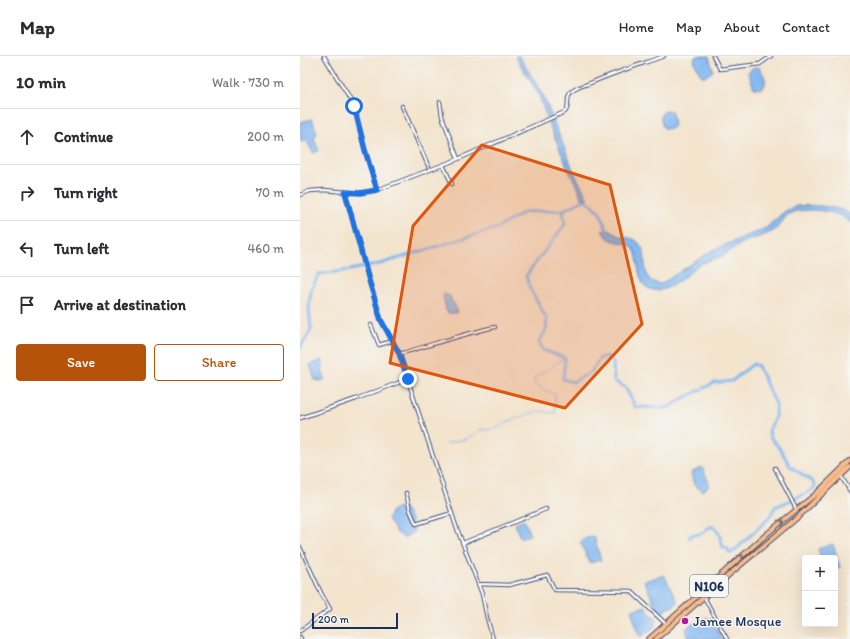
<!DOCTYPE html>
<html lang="en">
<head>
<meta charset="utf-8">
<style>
  :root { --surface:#fff; --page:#f7f7f7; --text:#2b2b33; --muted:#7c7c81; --line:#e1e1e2; --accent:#b45309 }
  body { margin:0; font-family:Itim,sans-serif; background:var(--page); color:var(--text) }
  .controls { position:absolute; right:12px; bottom:12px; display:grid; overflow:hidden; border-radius:4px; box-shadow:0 4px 16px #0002 }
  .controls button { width:36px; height:36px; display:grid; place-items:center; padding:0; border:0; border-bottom:1px solid var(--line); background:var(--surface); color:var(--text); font:20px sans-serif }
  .scale { position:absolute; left:12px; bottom:10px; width:86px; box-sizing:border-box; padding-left:4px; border:2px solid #1b2f5e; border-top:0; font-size:11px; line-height:14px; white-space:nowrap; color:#1b2f5e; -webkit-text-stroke:3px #f6f6f2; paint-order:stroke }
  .stop { position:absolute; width:12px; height:12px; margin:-9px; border:3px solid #1a73e8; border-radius:50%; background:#fff }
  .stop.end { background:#1a73e8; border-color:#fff; box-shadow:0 1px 4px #0008 }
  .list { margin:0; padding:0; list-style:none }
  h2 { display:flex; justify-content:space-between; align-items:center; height:52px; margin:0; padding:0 16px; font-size:17px }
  h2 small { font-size:13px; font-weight:400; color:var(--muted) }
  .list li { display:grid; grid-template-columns:26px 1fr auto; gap:12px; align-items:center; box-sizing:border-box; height:56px; padding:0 16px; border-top:1px solid var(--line) }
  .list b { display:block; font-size:15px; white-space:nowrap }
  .list em { font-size:13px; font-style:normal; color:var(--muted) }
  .actions { display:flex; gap:8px; padding:12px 16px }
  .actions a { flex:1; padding:9px 0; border:1px solid var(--accent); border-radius:4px; text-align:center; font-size:14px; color:var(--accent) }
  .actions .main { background:var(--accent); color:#fff }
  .icon { flex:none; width:22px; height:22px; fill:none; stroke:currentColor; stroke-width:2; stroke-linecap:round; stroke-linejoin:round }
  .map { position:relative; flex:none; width:550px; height:583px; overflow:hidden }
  header { display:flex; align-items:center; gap:24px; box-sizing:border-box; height:56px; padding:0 20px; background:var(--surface); border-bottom:1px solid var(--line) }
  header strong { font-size:19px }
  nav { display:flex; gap:22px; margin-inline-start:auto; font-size:14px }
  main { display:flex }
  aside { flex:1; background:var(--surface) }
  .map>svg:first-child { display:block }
</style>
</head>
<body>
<header>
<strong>Map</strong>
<nav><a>Home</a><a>Map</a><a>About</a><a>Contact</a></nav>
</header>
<main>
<aside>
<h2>10 min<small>Walk · 730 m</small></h2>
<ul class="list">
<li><svg class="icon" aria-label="ahead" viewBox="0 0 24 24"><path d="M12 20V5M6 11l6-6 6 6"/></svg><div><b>Continue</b></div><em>200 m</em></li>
<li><svg class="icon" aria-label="right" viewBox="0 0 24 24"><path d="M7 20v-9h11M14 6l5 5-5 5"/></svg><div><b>Turn right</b></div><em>70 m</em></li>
<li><svg class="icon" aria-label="left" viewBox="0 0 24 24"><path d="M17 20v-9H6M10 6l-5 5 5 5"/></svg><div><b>Turn left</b></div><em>460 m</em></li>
<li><svg class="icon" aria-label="arrive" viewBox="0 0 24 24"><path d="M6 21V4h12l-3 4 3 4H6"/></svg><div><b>Arrive at destination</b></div></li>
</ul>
<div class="actions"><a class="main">Save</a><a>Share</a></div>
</aside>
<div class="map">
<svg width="550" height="583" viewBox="0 0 550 583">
  <rect width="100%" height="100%" fill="#f6f6f2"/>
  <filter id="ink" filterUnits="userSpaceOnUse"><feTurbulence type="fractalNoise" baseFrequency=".025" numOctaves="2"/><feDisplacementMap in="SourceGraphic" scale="8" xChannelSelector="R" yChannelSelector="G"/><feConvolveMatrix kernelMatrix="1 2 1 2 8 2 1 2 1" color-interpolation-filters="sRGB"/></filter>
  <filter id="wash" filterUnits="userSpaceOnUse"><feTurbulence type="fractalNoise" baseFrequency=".012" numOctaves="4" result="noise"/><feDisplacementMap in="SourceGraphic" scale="16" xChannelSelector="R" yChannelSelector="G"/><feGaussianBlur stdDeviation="0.9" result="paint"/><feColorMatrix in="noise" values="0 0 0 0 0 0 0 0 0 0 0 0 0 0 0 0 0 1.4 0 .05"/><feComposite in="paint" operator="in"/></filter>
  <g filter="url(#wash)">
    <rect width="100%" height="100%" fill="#f3e4ce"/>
    <!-- water -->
    <path fill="#83b8f1" stroke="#4f74a8" d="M 215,0 L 219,0 L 243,39 L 274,116 L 288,143 L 281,142 L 279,134 L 270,117 L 249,68 L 239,39 Z
      M 396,0 L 409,0 L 413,15 L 406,20 L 402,20 C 398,16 395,8 394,3 Z
      M 455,11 L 460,12 L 465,22 L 465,29 L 460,33 L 454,32 L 449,19 L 448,17 L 451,13 Z
      M 368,54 L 372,56 L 374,69 L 372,72 L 365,73 C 361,69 359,61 363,56 Z
      M 12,63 L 17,77 L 14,83 L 19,95 L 13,97 L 7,85 L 1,86 L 0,66 Z
      M 497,150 C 514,149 535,149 550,158 L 550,167 C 542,154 507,152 493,156 C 484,159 483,167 476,173 C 467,180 455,181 445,186 C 437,189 430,196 422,200 C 414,203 406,205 399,209 C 386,218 367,240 350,233 C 336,228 340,206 335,195 C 330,185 316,188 308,182 C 306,180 304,177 302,175 L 311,174 C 313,176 316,179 319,180 C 327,183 335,180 341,190 C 350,204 337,225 361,228 L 411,195 L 446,180 L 466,172 L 485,155 Z
      M 146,238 L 151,241 L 151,245 L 154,247 L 157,255 L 156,257 L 148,257 L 146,254 L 143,239 Z
      M 20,304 L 23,305 L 22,315 L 25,323 L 21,325 L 15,324 L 10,309 Z
      M 402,411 L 410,429 L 403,435 L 394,429 L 391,417 Z
      M 104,451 L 111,464 L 114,475 L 104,482 L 97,477 L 88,463 L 92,454 Z
      M 224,464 L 230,479 L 220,482 L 215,468 Z
      M 294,480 L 301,504 L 290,507 L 280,486 L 286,482 Z
      M 533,488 L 540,511 L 535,513 L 535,502 L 521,502 L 518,493 Z
      M 364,519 L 378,547 L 359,558 L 344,525 Z
      M 345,550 L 350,557 L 357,563 L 354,571 L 341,581 L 334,564 L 332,554 Z
      M 405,562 L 409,562 L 412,565 L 422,583 L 389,583 L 386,573 L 389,570 Z"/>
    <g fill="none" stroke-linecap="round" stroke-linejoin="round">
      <!-- stream -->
      <path stroke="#83b8f1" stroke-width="1" d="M 147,387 L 166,383 L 181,374 L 196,373 L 204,367 L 237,355 L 255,357 L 255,338 L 246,335 L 234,327 L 234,322 L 265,302"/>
      <!-- canal -->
      <path stroke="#83b8f1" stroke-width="3" d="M 263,154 L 265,168 C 253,186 238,202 226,220 L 230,233 L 247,263 L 246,274 L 239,286 L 243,294 L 265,302 L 263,323 L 273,326 L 291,316 L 300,302 L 307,300 L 313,306 L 314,325 L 326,332 L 335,351 L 368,352 L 382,343 L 414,327 L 432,325 L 453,308 L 458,310 L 476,349 L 475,362 L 469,374 L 470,381 L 481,394 L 490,410 L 513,426 L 515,430 L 513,433 L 505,438 L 475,451 L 469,462 L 433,496 L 430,497 L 427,492 L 423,491 C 421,485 418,466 408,472 C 405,474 404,477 400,478 L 391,479 L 389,482
        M 0,292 L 11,274 L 9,251 L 11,234 L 19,218 L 50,214 L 80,208 L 197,172 L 225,156 L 263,154 L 285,144 C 302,153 302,161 308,178"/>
    </g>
  </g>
  <g filter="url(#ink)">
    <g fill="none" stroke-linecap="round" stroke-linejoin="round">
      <defs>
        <path id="minor" d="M 24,0 L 54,50 L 65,94 L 77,134
          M 413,0 L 420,13 L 460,8 L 471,0
          M 140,46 L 142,60 L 158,103
          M 102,50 L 130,114
          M 143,109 L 152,128
          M 45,136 L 68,221 L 81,264 L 99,297 L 156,470 L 182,538 L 187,562 L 193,583
          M 0,139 L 10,135 L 24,134 L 60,137 L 77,134 L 158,103 L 265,56 C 271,49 265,41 271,36 C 275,32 282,30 288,28 C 313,17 339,9 364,0
          M 71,269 L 79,289 L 92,285
          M 99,298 C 131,289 163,278 195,271
          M 0,362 L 56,343 L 108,323
          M 475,412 L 496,453
          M 541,420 L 550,435
          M 106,437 L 110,454 L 116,468 L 152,457
          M 163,487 L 246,453
          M 0,491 L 21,537 L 30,553 L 0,575
          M 178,528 L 209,529 L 247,519 L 255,534 L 331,535 L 366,568
          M 404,541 L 427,583
          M 0,581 L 1,583"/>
        <path id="trunk" d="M 349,583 L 468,477 L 517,437 L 550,405
          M 356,583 L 431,517 L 498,461 L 550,411"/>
      </defs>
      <!-- minor casing -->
      <use href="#minor" stroke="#3b4a6f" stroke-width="4.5"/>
      <!-- trunk casing -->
      <use href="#trunk" stroke="#3b4a6f" stroke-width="6"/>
      <!-- minor -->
      <use href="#minor" stroke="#fff" stroke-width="2.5"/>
      <!-- trunk -->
      <use href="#trunk" stroke="#fabb8b" stroke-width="4"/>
    </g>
    <!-- one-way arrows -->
    <defs><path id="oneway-chevron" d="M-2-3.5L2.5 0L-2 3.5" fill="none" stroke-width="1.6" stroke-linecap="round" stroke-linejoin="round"/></defs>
    <g stroke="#7f6e72">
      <use href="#oneway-chevron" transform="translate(481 466) rotate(-41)"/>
      <use href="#oneway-chevron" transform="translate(441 501) rotate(-42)"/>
    </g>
  </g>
  <g fill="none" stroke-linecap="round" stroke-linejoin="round" filter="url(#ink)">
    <!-- route -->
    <path stroke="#1a73e8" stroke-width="5" d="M 54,50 L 65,94 L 77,134 L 60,137 L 45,136 L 68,221 L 81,264 L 99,297 L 108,323"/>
  </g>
  <!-- marked area -->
  <path fill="#de5710" fill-opacity="0.2" stroke="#de5710" stroke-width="3" stroke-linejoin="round" d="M 182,89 L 310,129 L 342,268 L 265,352 L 90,307 L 113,170 Z"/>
  <!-- markers -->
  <circle fill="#b5179e" stroke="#f6f6f2" stroke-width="1.5" cx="385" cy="565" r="4"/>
  <g text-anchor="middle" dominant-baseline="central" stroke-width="3" stroke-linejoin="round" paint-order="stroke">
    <!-- shield labels -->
    <rect fill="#f6f6f2" stroke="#5d6b8a" stroke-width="1" x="390" y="519" width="38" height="22" rx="3"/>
    <g font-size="13" font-weight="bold" fill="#1b2f5e">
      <text x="409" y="530">N106</text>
    </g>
    <!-- poi labels -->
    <g font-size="14" fill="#1b2f5e" stroke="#f6f6f2" text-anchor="start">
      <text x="393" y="565">Jamee Mosque</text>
    </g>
  </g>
</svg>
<div class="controls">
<button>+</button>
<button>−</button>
</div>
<div class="scale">200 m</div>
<div class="stop" style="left:54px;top:50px"></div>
<div class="stop end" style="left:108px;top:323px"></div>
</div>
</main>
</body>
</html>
